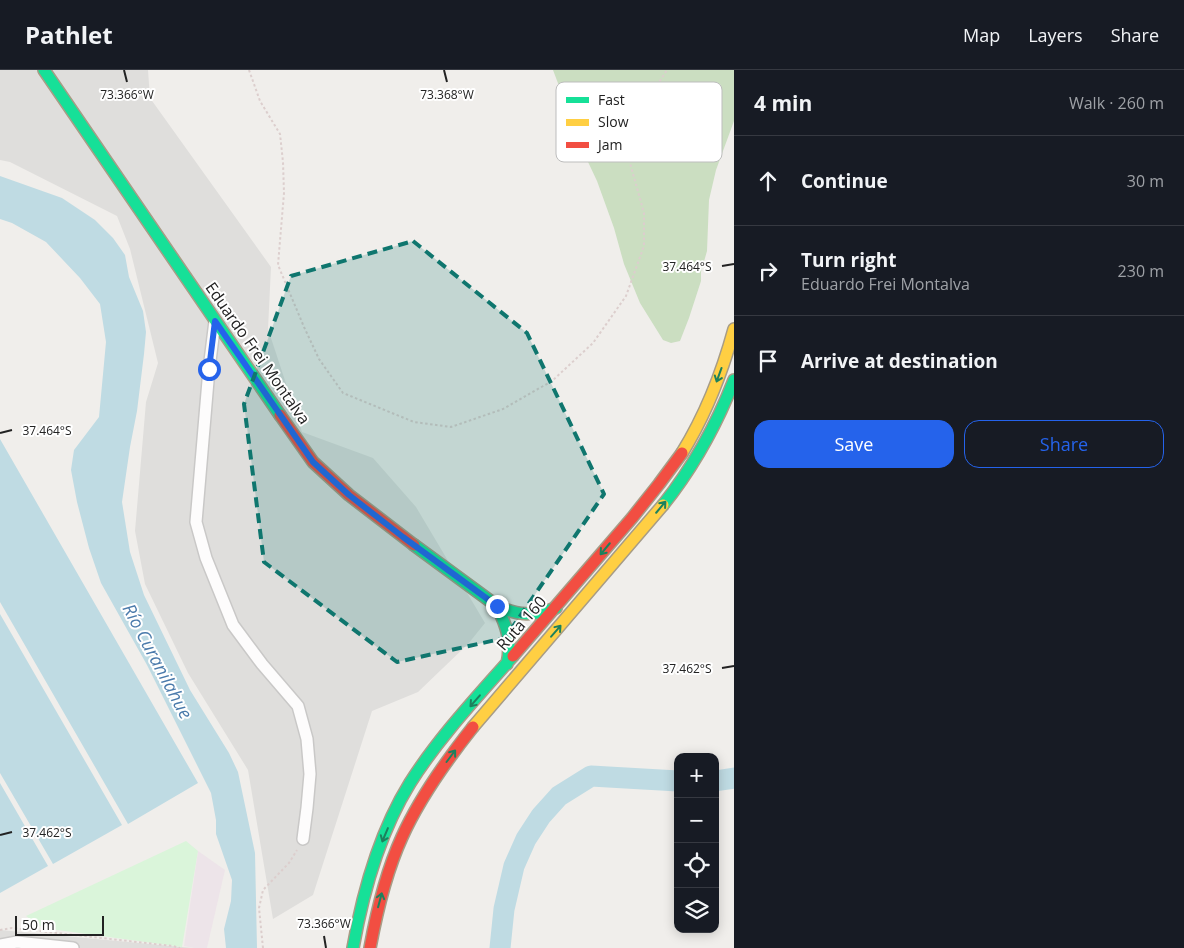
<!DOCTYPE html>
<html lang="en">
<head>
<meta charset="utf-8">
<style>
  :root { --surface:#171b24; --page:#242831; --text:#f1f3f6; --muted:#9ea1a6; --line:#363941; --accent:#2563eb }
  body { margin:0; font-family:"Open Sans",sans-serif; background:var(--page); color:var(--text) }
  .controls { position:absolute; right:15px; bottom:15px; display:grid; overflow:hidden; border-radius:10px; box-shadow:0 2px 12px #0003 }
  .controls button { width:45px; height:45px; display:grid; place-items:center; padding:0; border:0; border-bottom:1px solid var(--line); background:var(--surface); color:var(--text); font:25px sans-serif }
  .scale { position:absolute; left:15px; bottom:12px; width:89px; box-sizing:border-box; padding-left:5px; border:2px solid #222; border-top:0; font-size:14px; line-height:18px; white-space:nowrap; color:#222; -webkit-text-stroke:4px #fff; paint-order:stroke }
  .stop { position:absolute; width:15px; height:15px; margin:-11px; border:4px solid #2563eb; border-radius:50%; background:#fff }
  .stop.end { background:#2563eb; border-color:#fff; box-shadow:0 1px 5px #0008 }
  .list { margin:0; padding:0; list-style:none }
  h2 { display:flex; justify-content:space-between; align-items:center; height:65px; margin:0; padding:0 20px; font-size:21px }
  h2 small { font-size:16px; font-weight:400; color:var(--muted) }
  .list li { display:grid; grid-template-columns:32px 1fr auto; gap:15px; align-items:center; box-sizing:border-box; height:90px; padding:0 20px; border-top:1px solid var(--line) }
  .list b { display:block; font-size:19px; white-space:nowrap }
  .list p { margin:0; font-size:16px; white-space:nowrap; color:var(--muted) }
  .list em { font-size:16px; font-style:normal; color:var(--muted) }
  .actions { display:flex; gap:10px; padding:15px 20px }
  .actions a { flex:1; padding:11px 0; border:1px solid var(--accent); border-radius:15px; text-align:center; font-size:18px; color:var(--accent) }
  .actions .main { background:var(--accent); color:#fff }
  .icon { flex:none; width:28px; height:28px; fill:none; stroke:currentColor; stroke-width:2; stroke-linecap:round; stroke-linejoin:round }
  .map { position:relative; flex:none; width:734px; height:878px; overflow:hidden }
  header { display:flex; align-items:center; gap:30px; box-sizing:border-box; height:70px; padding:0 25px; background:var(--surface); border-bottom:1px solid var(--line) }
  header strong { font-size:24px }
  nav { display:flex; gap:28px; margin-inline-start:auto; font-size:18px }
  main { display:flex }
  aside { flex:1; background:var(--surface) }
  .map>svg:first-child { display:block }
</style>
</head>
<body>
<header>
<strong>Pathlet</strong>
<nav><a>Map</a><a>Layers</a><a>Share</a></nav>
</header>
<main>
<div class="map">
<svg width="734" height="878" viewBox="0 0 734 878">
  <rect width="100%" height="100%" fill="#f0eeeb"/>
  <!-- residential -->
  <path fill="#dfdedc" d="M 0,0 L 148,0 L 150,28 L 271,197 L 268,259 L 302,362 L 373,388 L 416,437 L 485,553 L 468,574 L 418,622 L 372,641 L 313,825 L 273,849 L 248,700 L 188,603 L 145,514 L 135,461 L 146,332 L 158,293 L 130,179 L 117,146 L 10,92 L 0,90 Z
    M 0,860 L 192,878 L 0,878 Z"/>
  <!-- industrial -->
  <path fill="#ede4e9" d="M 198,781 L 225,800 L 207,878 L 194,878 L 184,876 Z"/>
  <!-- forest -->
  <path fill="#cbdec1" d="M 553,0 L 734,0 L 734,51 L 716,100 L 709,130 L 707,181 L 701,202 L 701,211 L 689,248 L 680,271 L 671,273 L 663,270 L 640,233 L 624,194 L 614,158 L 597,111 L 581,77 L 579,69 Z"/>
  <!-- park -->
  <path fill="#daf5da" d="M 186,771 L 198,781 L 182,877 L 43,858 L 26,846 Z"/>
  <!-- water -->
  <path fill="#bfdbe3" d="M 0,106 L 62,128 L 95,150 L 113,168 L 125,185 L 129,207 L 143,241 L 146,262 L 144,284 L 137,341 L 130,377 L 122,432 L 130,482 L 144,525 L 190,620 L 229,683 L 238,702 L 255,783 L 257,878 L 226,878 L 224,859 L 231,831 L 232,810 L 216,764 L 216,750 L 211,723 L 147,595 L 101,513 L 89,478 L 77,432 L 71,400 L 74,380 L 99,347 L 106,272 L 100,234 L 80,208 L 46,172 L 12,153 L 0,149 Z
    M 0,369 L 198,713 L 128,754 L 0,532 Z
    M 0,544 L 122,755 L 53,794 L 0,703 Z
    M 0,713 L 48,796 L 0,823 Z"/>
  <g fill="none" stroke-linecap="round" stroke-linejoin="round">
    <!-- river -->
    <path stroke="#bfdbe3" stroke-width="21" d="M 715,711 L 734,708
      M 500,878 L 504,839 L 514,796 L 526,769 L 541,746 L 559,726 L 591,706 L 678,711"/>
    <defs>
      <path id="street" d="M 215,251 L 209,299 L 196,452 L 206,488 L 233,555 L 262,594 L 298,636 L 307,669 L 310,704 L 307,738 L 303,769
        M 0,875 L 17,872 L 73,878"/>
      <path id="fast" d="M 44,0 L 280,345
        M 663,435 C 694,396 716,356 734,310
        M 414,475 L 497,536
        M 497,536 C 519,546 533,546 556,538
        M 497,536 C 507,557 512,571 507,594
        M 353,878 C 363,821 379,763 410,713 C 439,667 478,626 513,586"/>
      <path id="slow" d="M 682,383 C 706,344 722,303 734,259
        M 473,657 L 663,435"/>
      <path id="jam" d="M 280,345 L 313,392 L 349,425 L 414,475
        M 513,586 L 632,448 L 659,414 L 682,383
        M 370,878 C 377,840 386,802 402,767 C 420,727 446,691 473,657"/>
    </defs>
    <!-- street casing -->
    <use href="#street" stroke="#c9c8c7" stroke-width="14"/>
    <!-- fast casing -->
    <use href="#fast" stroke="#a79c86" stroke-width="14"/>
    <!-- slow casing -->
    <use href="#slow" stroke="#a79c86" stroke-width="14"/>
    <!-- jam casing -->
    <use href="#jam" stroke="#a79c86" stroke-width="14"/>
    <!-- path -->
    <path stroke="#dccecd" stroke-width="2" stroke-dasharray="2.5 2.5" stroke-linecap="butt" d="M 249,0 L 260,31 L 280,64 L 283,92 L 284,123 L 278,195 L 304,257 L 319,289 L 343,323 L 414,352 L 451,357 L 503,339 L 552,311 L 593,273 L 626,226 L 644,176 L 644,143 L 628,86 L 629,58 L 667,0
      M 0,860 L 12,858 L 173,876 L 180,878
      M 263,878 L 259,838 L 263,820 L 289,793 L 297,780"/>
    <!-- street -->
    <use href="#street" stroke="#fdfcfc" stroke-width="11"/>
    <!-- fast -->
    <use href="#fast" stroke="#16e098" stroke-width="11"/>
    <!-- slow -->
    <use href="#slow" stroke="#ffcf43" stroke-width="11"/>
    <!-- jam -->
    <use href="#jam" stroke="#f24e42" stroke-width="11"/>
  </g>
  <!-- one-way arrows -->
  <defs><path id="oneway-shaft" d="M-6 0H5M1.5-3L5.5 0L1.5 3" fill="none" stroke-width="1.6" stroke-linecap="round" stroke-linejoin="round" transform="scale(1.25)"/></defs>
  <g stroke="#1c815d">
    <use href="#oneway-shaft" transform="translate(719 305) rotate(110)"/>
    <use href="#oneway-shaft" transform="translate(661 437) rotate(-50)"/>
    <use href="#oneway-shaft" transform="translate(605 479) rotate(130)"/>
    <use href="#oneway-shaft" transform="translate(556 561) rotate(-49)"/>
    <use href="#oneway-shaft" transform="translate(475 631) rotate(131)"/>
    <use href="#oneway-shaft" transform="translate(451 686) rotate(-53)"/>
    <use href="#oneway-shaft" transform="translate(385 765) rotate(113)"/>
    <use href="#oneway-shaft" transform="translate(380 830) rotate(-75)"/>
  </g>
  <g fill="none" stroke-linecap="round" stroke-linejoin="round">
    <!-- route -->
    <path stroke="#2563eb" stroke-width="6" d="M 209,299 L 215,251 L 313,392 L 349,425 L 403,467 L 497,536"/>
  </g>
  <!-- marked area -->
  <path fill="#0f766e" fill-opacity="0.2" stroke="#0f766e" stroke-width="4" stroke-dasharray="10 6" stroke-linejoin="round" d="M 413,171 L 527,263 L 604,424 L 505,568 L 397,592 L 264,492 L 244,334 L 291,206 Z"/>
  <!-- ticks -->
  <path fill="none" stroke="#222" stroke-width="2" d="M 124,0 L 127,12M 444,0 L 447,12M 722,196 L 734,194M 0,363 L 12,360M 722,598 L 734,596M 0,765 L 12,762M 324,866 L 326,878"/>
  <g text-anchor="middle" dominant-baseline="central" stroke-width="4" stroke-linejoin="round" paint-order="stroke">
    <!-- street labels -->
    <g font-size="16" fill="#222" stroke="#fff">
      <text transform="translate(258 283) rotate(55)">Eduardo Frei Montalva</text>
      <text transform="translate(521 553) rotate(-49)">Ruta 160</text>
    </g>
    <!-- water labels -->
    <g font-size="18" font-style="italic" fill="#4a7aab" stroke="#fff">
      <text transform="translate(158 591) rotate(62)">Río Curanilahue</text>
    </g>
  </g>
  <!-- legend -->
  <rect x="556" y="12" width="166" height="80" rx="8" fill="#fff" stroke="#bdbdbd" stroke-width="1"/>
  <rect x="566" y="27" width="23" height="6" fill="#16e098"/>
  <rect x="566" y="49" width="23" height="7" fill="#ffcf43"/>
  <rect x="566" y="72" width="23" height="6" fill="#f24e42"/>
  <g font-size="14" fill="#222">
    <text x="598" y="35">Fast</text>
    <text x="598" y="57">Slow</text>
    <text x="598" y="80">Jam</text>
  </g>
  <g font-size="12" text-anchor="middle" fill="#222" stroke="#fff" stroke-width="4" stroke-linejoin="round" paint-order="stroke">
    <text x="127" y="29">73.366°W</text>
    <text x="447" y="29">73.368°W</text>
    <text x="687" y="201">37.464°S</text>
    <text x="47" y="365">37.464°S</text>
    <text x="687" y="603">37.462°S</text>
    <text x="47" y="767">37.462°S</text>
    <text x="324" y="858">73.366°W</text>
  </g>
</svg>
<div class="controls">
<button>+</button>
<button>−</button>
<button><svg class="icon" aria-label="locate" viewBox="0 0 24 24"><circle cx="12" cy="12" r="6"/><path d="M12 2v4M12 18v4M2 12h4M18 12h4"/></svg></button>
<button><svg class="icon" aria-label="layers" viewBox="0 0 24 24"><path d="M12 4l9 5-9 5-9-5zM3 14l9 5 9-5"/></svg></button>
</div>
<div class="scale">50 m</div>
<div class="stop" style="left:209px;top:299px"></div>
<div class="stop end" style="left:497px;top:536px"></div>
</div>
<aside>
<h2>4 min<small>Walk · 260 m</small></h2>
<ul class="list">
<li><svg class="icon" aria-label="ahead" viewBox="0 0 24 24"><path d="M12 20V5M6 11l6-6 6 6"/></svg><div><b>Continue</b></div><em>30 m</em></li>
<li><svg class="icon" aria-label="right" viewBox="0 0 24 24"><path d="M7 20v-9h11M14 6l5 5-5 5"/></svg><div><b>Turn right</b><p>Eduardo Frei Montalva</p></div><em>230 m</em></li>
<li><svg class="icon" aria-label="arrive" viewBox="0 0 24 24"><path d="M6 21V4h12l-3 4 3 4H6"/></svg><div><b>Arrive at destination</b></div></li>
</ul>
<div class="actions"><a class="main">Save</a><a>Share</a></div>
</aside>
</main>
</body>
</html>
